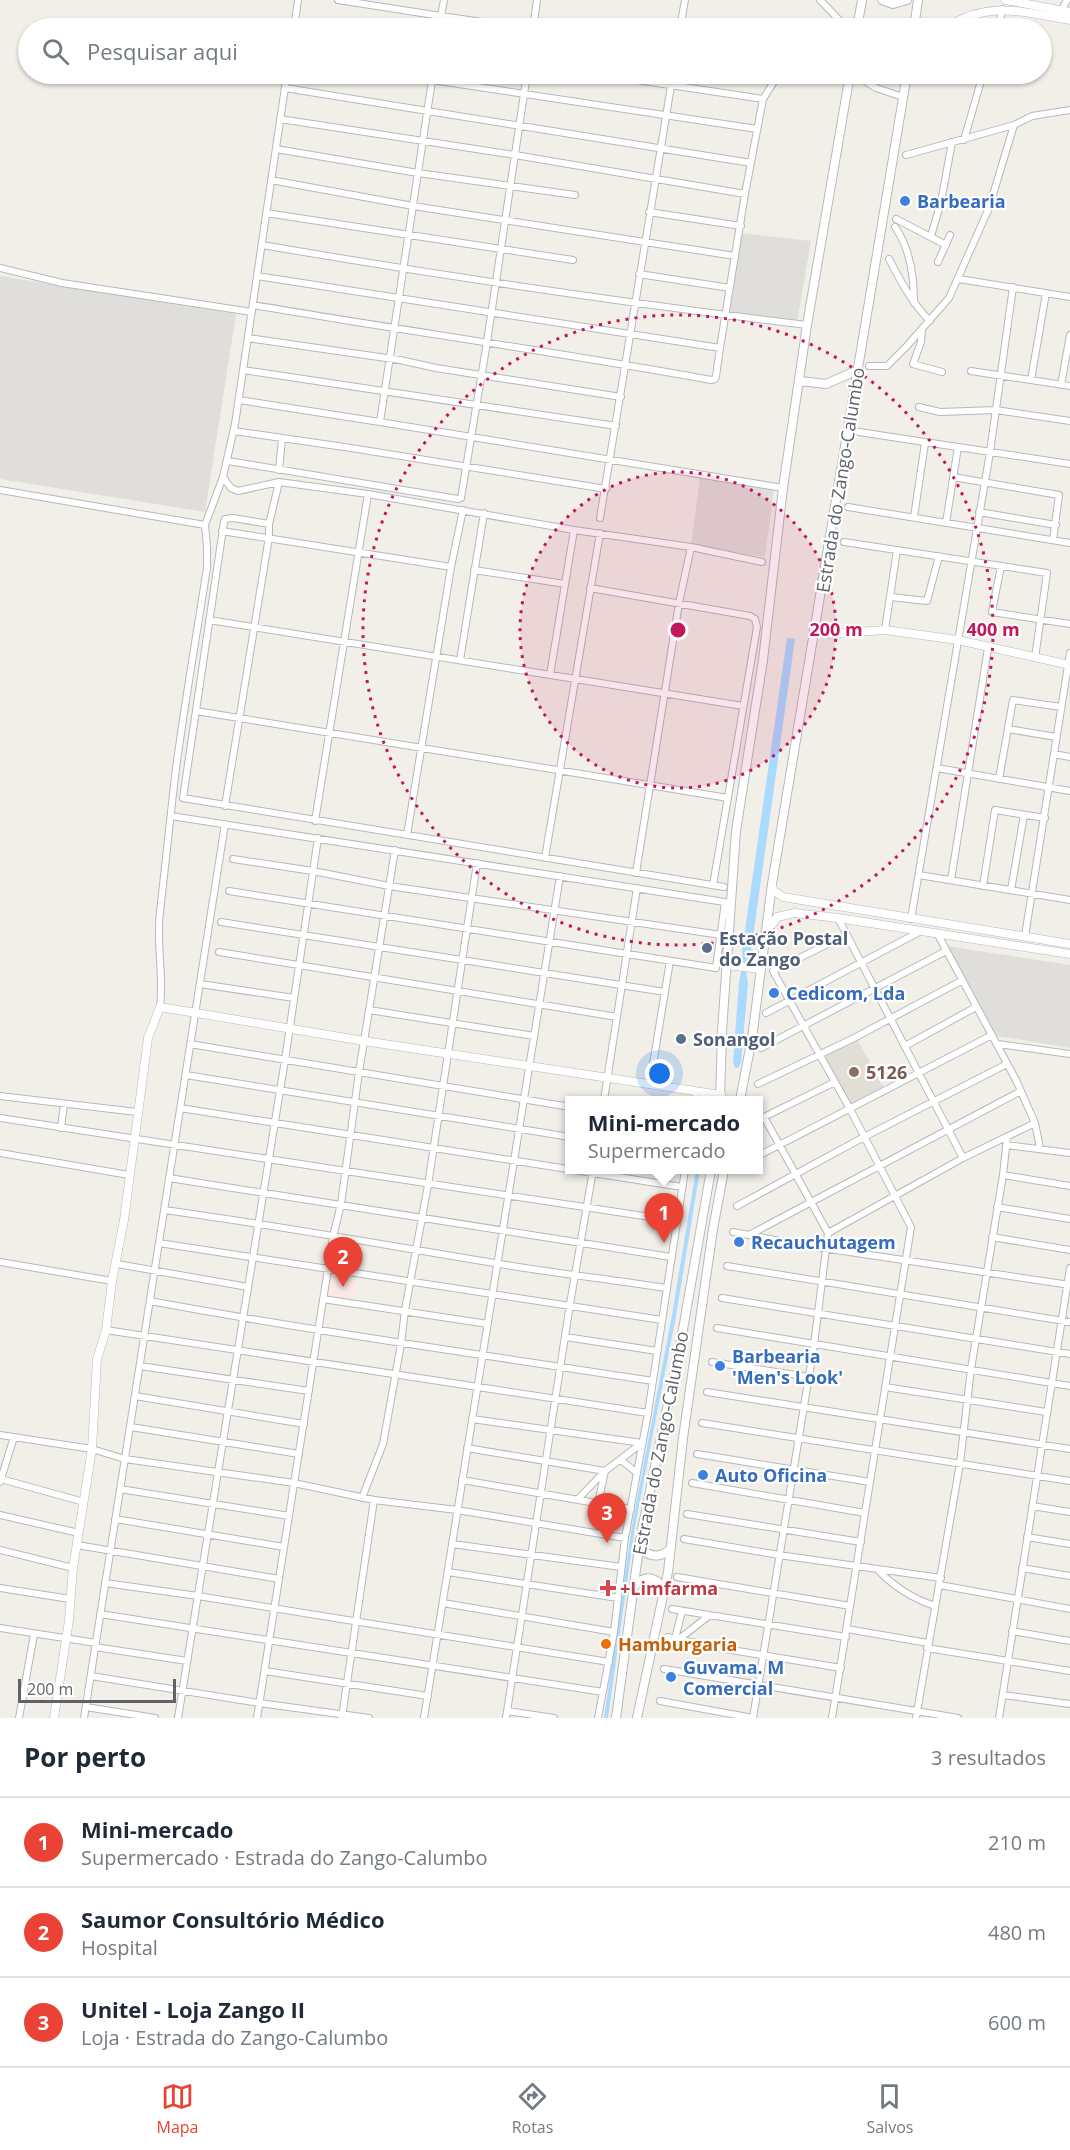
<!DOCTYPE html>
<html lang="pt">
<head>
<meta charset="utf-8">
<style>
  :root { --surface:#fff; --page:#f2f2f3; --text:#1f2937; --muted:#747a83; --line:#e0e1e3; --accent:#ea4335 }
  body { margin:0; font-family:"Open Sans",sans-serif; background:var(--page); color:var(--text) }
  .scale { position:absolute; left:18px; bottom:15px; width:158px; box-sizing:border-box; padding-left:6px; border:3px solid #5f6368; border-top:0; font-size:16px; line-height:21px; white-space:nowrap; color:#5f6368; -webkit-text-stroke:4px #fff; paint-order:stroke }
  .you { position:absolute; left:660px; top:1074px; width:21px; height:21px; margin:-15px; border:4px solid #fff; border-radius:50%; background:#1a73e8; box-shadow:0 0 0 9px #1a73e833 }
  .badge { display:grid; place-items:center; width:39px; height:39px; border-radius:50%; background:var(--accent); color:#fff; font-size:20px; font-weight:700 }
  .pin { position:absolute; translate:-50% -50px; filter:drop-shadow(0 2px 3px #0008) }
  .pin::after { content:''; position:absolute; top:32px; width:21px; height:18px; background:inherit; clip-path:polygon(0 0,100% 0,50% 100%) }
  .popup { position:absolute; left:565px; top:1096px; width:198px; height:78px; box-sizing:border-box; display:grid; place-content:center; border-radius:0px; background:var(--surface); filter:drop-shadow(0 2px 4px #0005); font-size:20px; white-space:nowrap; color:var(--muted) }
  .popup b { font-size:22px; color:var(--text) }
  .popup::after { content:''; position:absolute; left:50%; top:100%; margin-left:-12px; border:12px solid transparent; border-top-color:var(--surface) }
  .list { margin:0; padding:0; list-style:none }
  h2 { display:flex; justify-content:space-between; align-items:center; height:78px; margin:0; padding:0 24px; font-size:26px }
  h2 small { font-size:20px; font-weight:400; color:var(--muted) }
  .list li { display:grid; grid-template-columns:39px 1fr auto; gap:18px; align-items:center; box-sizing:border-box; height:90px; padding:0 24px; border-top:2px solid var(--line) }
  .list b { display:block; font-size:22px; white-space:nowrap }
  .list p { margin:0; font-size:20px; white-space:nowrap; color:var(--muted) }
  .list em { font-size:20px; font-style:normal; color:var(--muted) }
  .icon { flex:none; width:33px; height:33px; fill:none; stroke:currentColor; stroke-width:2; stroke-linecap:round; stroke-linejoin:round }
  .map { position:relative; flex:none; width:1070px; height:1718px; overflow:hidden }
  .search { position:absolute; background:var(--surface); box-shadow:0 2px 4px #0004; left:18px; right:18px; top:18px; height:66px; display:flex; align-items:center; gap:15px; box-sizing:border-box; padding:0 21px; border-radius:33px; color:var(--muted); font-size:22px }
  .sheet { height:348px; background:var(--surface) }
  nav { display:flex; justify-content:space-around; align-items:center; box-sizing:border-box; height:84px; border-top:2px solid var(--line); background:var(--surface); font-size:16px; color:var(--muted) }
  nav a { display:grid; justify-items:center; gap:3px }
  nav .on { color:var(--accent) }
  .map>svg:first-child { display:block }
</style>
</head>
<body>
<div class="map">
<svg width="1070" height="1718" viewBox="0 0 1070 1718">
  <rect width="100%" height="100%" fill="#f1efe8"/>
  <!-- industrial -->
  <path fill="#e0deda" d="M 741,233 L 811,241 L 797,323 L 728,314 Z
    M 0,276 L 236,314 L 205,512 L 0,479 Z
    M 700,478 L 774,489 L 765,557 L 691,545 Z
    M 947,946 L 1070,965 L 1070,1048 L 997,1036 Z"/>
  <!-- education -->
  <path fill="#e1ded6" d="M 857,1039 L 884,1088 L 850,1106 L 824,1056 Z"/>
  <!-- medical -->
  <path fill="#fce8e6" d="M 331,1272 L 357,1277 L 354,1301 L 328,1297 Z"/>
  <!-- water -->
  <path fill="#aadaff" d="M 787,638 L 795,639 L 751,951 L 746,972 L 748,983 L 741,1063 L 738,1068 L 735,1068 L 733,1062 L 739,982 L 743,963 L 742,951 Z
    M 696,1170 L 700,1170 L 676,1316 L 635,1526 L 608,1718 L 604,1718 L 632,1526 L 672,1315 Z"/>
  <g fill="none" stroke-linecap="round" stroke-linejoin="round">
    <defs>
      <path id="minor" d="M 338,0 L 441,16 L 439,28
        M 444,0 L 441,16 L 524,28
        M 820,0 L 847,28
        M 1061,11 L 1067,0
        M 294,24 L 319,28
        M 294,28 L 298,0
        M 533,28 L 537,0
        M 680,28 L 685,0
        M 997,28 L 1003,9
        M 392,74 L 757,129
        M 433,74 L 380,422 L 783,488
        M 597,74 L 763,99
        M 854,74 L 876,88 L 903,97
        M 963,74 L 982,78
        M 919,75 L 927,74
        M 285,88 L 751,163
        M 280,119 L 515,155 L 745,194
        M 964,140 L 983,74
        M 276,149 L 418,173 L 575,195
        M 906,155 L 1014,125 L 1032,116 L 1070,110
        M 271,180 L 413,206 L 735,256
        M 649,212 L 741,226
        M 266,213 L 573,260
        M 896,219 L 946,245
        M 895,227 C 910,248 914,277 914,303
        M 931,236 L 941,202 L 952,142
        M 262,245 C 443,276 625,303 807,325
        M 889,259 C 901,282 912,303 930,321
        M 938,262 L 950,235
        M 0,268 L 62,283 L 252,312
        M 639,274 L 730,288
        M 257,276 L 720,348 L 745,194 L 763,99 L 779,74
        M 959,279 L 1070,297
        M 253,305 C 406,331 558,352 711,380 L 715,379 L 716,376 L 720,348
        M 922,330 L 921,342 L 913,364 L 942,372
        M 248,338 L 400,360 L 436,368 L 621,397
        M 869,366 L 887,366 L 906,347 L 949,298 L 989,208 L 1014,125
        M 243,370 L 616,426
        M 971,371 L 1070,386
        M 1031,380 L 1046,293
        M 1061,385 L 1070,335
        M 239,400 L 380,422
        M 919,407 L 940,412 L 996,410 L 1070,421
        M 234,431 L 351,448 L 606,489
        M 859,432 L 1070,464
        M 228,461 L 458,499 L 461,498 L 487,342 L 527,74
        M 279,470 L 282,439
        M 223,477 L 231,488 L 238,491 L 279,482 L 368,494 L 574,530 L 691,547 L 762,562
        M 953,477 L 1059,495 L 1053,540
        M 0,490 L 205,525 L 207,547 L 207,568 C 196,638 184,707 175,776 C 170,821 165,867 160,912 C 156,944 164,974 160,1007
        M 848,507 L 1070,543
        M 979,512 L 1056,525
        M 914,517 L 925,443
        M 600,518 L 673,74
        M 946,523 L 958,447
        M 269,524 L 233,518 L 225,519 L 224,522 L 183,798 L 724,887
        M 205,525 L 223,477 L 235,424 L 287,74
        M 222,531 L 451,567
        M 844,542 L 1047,573 L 1035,658
        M 1001,566 L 992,612 L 1070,624
        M 474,570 L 565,584
        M 590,588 L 750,616 L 755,619 L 757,627 L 713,885
        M 891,597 L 927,601 L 939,556
        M 209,620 L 743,706
        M 885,630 L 897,550
        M 460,660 L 484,513
        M 550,675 L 574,530
        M 196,711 L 728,798
        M 1008,729 L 1056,737
        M 1054,754 L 1070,757
        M 937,768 L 1070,791
        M 999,779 L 1013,700 L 1061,707
        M 225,806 L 269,537 L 269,524 L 279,482
        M 171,816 L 731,903
        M 315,821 L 368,494
        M 407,835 L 451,567 L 463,510
        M 545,858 L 600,533
        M 233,859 L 313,871 L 389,886 L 721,935
        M 636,873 L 679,603 L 691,547
        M 919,875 L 1070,900
        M 951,880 L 988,648
        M 983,886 L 995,810 L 1045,818
        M 1011,890 L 1024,815
        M 229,891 L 716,968 L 725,902
        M 838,918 L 963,1158
        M 911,919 L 990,452 L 1013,287
        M 221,922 L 665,992
        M 937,933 L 1016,1080 L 1035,1123 L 1040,1148
        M 1025,936 L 1070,653
        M 219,952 L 617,1017
        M 200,984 L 294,998
        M 369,1010 L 534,1036
        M 766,1013 L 921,931
        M 190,1044 L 570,1107
        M 998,1044 L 1070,1054
        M 905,1046 L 976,1007
        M 761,1048 L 946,951
        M 652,1070 L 670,961
        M 186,1075 L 570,1137
        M 758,1084 L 854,1038 L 961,981
        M 0,1096 L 137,1112
        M 604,1100 L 637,888
        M 695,1100 L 696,1093
        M 180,1108 L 682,1187
        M 764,1117 L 828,1233
        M 0,1118 C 226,1153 451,1187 677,1221
        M 758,1120 L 835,1082
        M 61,1128 L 64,1104
        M 1006,1145 L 1070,1153
        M 0,1153 L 129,1175
        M 758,1156 L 992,1035
        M 1003,1175 L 1070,1186
        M 169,1178 L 671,1257
        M 737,1206 L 864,1137 L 1007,1064
        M 997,1207 L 1070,1219
        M 164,1210 C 275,1225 384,1245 494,1263 C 551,1273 609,1279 666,1288
        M 733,1232 L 796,1244 L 1070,1285
        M 749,1235 L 1021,1091
        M 992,1237 L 1070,1250
        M 159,1243 L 662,1320
        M 0,1262 L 112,1281
        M 117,1264 L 248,1287
        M 727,1266 L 1070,1322
        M 722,1298 L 1070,1354
        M 323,1299 L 488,1324
        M 150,1301 C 317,1332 485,1355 653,1381
        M 717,1328 L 1070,1386
        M 106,1330 L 648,1413
        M 566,1337 L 657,1351
        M 712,1362 L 809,1377
        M 140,1366 L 309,1391
        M 885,1387 L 1046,1412
        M 707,1392 L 1070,1449
        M 135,1396 L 304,1424
        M 472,1419 L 642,1443
        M 702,1423 L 1070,1481
        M 131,1427 L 299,1454
        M 0,1435 L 92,1449 L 125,1459 L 294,1483 L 374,1500 L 457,1510 L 625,1538
        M 467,1448 L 605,1471 L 598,1503
        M 697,1454 L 870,1482
        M 621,1460 L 637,1473
        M 1,1479 L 84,1502
        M 462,1480 L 631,1509
        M 0,1482 L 14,1437
        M 692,1483 L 865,1513
        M 120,1489 L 289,1516
        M 362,1498 L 383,1444 L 401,1344 L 405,1310 L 428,1185 L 477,863
        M 578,1499 L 605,1471 L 642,1443
        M 1032,1506 L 1070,1512
        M 687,1514 L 861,1542
        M 0,1515 L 79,1533
        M 115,1519 L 284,1547
        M 1027,1537 L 1070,1544
        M 684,1539 L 779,1555 L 941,1578
        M 452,1544 L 621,1567
        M 77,1545 L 279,1579
        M 0,1550 L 73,1568
        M 1022,1568 L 1070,1576
        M 878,1570 C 894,1587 914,1599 935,1606
        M 448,1572 L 618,1598
        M 677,1577 L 850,1606
        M 105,1583 L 198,1596 L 609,1662
        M 940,1585 L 1070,1609
        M 0,1588 L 70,1599
        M 443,1603 L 614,1632 L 625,1538 L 648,1413 L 685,1170
        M 672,1609 L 846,1637
        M 100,1614 L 603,1692
        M 0,1628 L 96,1643
        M 847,1629 L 928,1643
        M 1012,1631 L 1070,1641
        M 668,1637 L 719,1648 L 841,1668
        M 675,1639 L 682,1611
        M 679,1639 L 710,1615
        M 95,1647 L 187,1661
        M 927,1648 L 1070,1671
        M 664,1669 L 958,1718
        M 265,1671 L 428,1696
        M 91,1676 L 259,1703 L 369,1718
        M 1003,1695 L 1070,1704
        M 660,1701 L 753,1718
        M 86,1707 L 155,1718
        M 507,1711 L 554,1718
        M 342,1717 L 374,1500
        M 19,1718 L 34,1634
        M 84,1718 L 225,824
        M 178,1718 L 285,1060 L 318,838
        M 257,1718 L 333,1237 L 341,1204 L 359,1072 L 395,850
        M 424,1718 L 560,876
        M 506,1718 L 570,1304 L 593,1170
        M 598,1718 L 614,1632
        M 753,1718 L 814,1345 L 828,1233 L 963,1158 L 1035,1123
        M 832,1718 L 911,1227 L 850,1109 L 773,971 L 846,935
        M 916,1718 L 960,1463 L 971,1369 L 1003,1175 L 1007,1138
        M 999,1718 L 1070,1268"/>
      <path id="tertiary" d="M 1006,0 L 1070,12
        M 945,28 C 990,0 1021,12 1070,20
        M 829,634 L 885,630 L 958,640 L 1070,665
        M 772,884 L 773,890 L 783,897 L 1070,944
        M 767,932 L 777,917 L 795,913 L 838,918 L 1070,954
        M 727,965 L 761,969
        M 54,1718 L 69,1620 L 73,1568 L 92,1449 L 97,1359 L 106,1330 L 112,1281 L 124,1220 L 148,1038 L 160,1007 L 364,1041 L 721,1095"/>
      <path id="secondary" d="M 882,0 L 893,4 L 907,0
        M 857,28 L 862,0
        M 872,28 L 881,25 L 898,28
        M 914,28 L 918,0
        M 800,381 L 826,384 L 858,370
        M 720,1100 L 722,1031 L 736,831 L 763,660 L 783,488 L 807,325 L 850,74
        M 740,1100 L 752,1038 L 772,884 L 907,74
        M 641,1544 L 645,1552 C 654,1558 664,1556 671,1548
        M 633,1588 C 640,1579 648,1575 658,1582 L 662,1593
        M 616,1718 L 640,1540 L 682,1335 L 711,1170
        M 637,1718 L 668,1572 L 683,1438 L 713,1229 L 724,1170"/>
    </defs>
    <!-- minor casing -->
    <use href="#minor" stroke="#b5b8bc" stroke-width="8"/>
    <!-- tertiary casing -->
    <use href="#tertiary" stroke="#b5b8bc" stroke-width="9"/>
    <!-- secondary casing -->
    <use href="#secondary" stroke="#b6babf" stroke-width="10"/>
    <!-- minor -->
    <use href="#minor" stroke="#fff" stroke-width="6"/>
    <!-- tertiary -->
    <use href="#tertiary" stroke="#fff" stroke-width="8"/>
    <!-- secondary -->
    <use href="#secondary" stroke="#fff" stroke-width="8"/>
  </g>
  <!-- distance rings -->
  <circle cx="678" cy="630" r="158" fill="#c2185b" fill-opacity=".12"/>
  <g fill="none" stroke="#c2185b" stroke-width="3" stroke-dasharray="3 6">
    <circle cx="678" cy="630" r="158"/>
    <circle cx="678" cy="630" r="315"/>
  </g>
  <!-- markers -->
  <g fill="#3f7fe0" stroke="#fff" stroke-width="2">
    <circle cx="905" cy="201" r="6"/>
    <circle cx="774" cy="993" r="6"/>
    <circle cx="739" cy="1242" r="6"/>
    <circle cx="720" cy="1366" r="6"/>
    <circle cx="703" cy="1475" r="6"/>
    <circle cx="671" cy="1677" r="6"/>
  </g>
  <g fill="#5c6f8a" stroke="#fff" stroke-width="2">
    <circle cx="707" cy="948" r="6"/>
    <circle cx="681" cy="1039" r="6"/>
  </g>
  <circle fill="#8d6e63" stroke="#fff" stroke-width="2" cx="854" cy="1072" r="6"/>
  <path fill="#e0444e" stroke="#fff" stroke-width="2" d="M605 1579h6v6h6v6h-6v6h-6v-6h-6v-6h6z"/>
  <circle fill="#e8710a" stroke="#fff" stroke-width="2" cx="606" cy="1644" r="6"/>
  <g text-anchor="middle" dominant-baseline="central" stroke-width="4.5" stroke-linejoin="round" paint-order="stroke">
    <!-- shop labels -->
    <g font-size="18" font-weight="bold" fill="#366cbe" stroke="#fff" text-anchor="start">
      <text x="917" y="201">Barbearia</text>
      <text x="786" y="993">Cedicom, Lda</text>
      <text x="751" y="1242">Recauchutagem</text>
      <text x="732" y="1356">Barbearia<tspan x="732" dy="21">'Men's Look'</tspan></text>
      <text x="715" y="1475">Auto Oficina</text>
      <text x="683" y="1667">Guvama. M<tspan x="683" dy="21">Comercial</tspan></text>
    </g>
    <!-- street labels -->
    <g font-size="18" fill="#5f6368" stroke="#fff">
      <text transform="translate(840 480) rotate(-81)">Estrada do Zango-Calumbo</text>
      <text transform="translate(660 1443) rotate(-79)">Estrada do Zango-Calumbo</text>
    </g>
    <!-- service labels -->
    <g font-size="18" font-weight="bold" fill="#4e5e75" stroke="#fff" text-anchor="start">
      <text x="719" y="938">Estação Postal<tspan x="719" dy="21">do Zango</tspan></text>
      <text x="693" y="1039">Sonangol</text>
    </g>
    <!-- education labels -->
    <g font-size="18" font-weight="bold" fill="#785e54" stroke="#fff" text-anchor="start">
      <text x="866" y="1072">5126</text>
    </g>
    <!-- health labels -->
    <g font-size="18" font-weight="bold" fill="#be3a42" stroke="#fff" text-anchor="start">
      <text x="620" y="1588">+Limfarma</text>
    </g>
    <!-- food labels -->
    <g font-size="18" font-weight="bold" fill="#c56008" stroke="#fff" text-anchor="start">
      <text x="618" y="1644">Hamburgaria</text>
    </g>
  </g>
  <circle cx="678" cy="630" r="9" fill="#c2185b" stroke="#fff" stroke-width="3"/>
  <g font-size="18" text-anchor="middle" font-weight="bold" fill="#c2185b" stroke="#fff" stroke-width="4.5" stroke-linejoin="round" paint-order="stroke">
    <text x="836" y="636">200 m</text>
    <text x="993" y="636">400 m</text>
  </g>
</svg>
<div class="scale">200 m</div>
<div class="you"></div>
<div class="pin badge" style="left:664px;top:1243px">1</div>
<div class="popup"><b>Mini-mercado</b>Supermercado</div>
<div class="pin badge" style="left:343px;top:1287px">2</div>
<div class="pin badge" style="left:607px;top:1543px">3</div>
<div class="search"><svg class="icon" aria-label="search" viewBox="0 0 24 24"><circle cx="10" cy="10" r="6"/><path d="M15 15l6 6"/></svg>Pesquisar aqui</div>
</div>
<section class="sheet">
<h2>Por perto<small>3 resultados</small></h2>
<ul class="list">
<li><span class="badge">1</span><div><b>Mini-mercado</b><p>Supermercado · Estrada do Zango-Calumbo</p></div><em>210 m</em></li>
<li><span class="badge">2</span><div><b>Saumor Consultório Médico</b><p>Hospital</p></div><em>480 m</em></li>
<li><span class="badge">3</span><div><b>Unitel - Loja Zango II</b><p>Loja · Estrada do Zango-Calumbo</p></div><em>600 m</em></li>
</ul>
</section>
<nav>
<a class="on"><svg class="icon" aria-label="map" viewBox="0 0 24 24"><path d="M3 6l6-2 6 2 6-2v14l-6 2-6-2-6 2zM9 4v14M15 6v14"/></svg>Mapa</a>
<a><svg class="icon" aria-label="directions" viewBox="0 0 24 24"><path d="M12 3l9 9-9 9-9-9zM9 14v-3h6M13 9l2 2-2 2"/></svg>Rotas</a>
<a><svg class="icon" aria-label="saved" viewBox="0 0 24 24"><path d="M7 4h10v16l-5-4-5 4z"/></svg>Salvos</a>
</nav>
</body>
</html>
